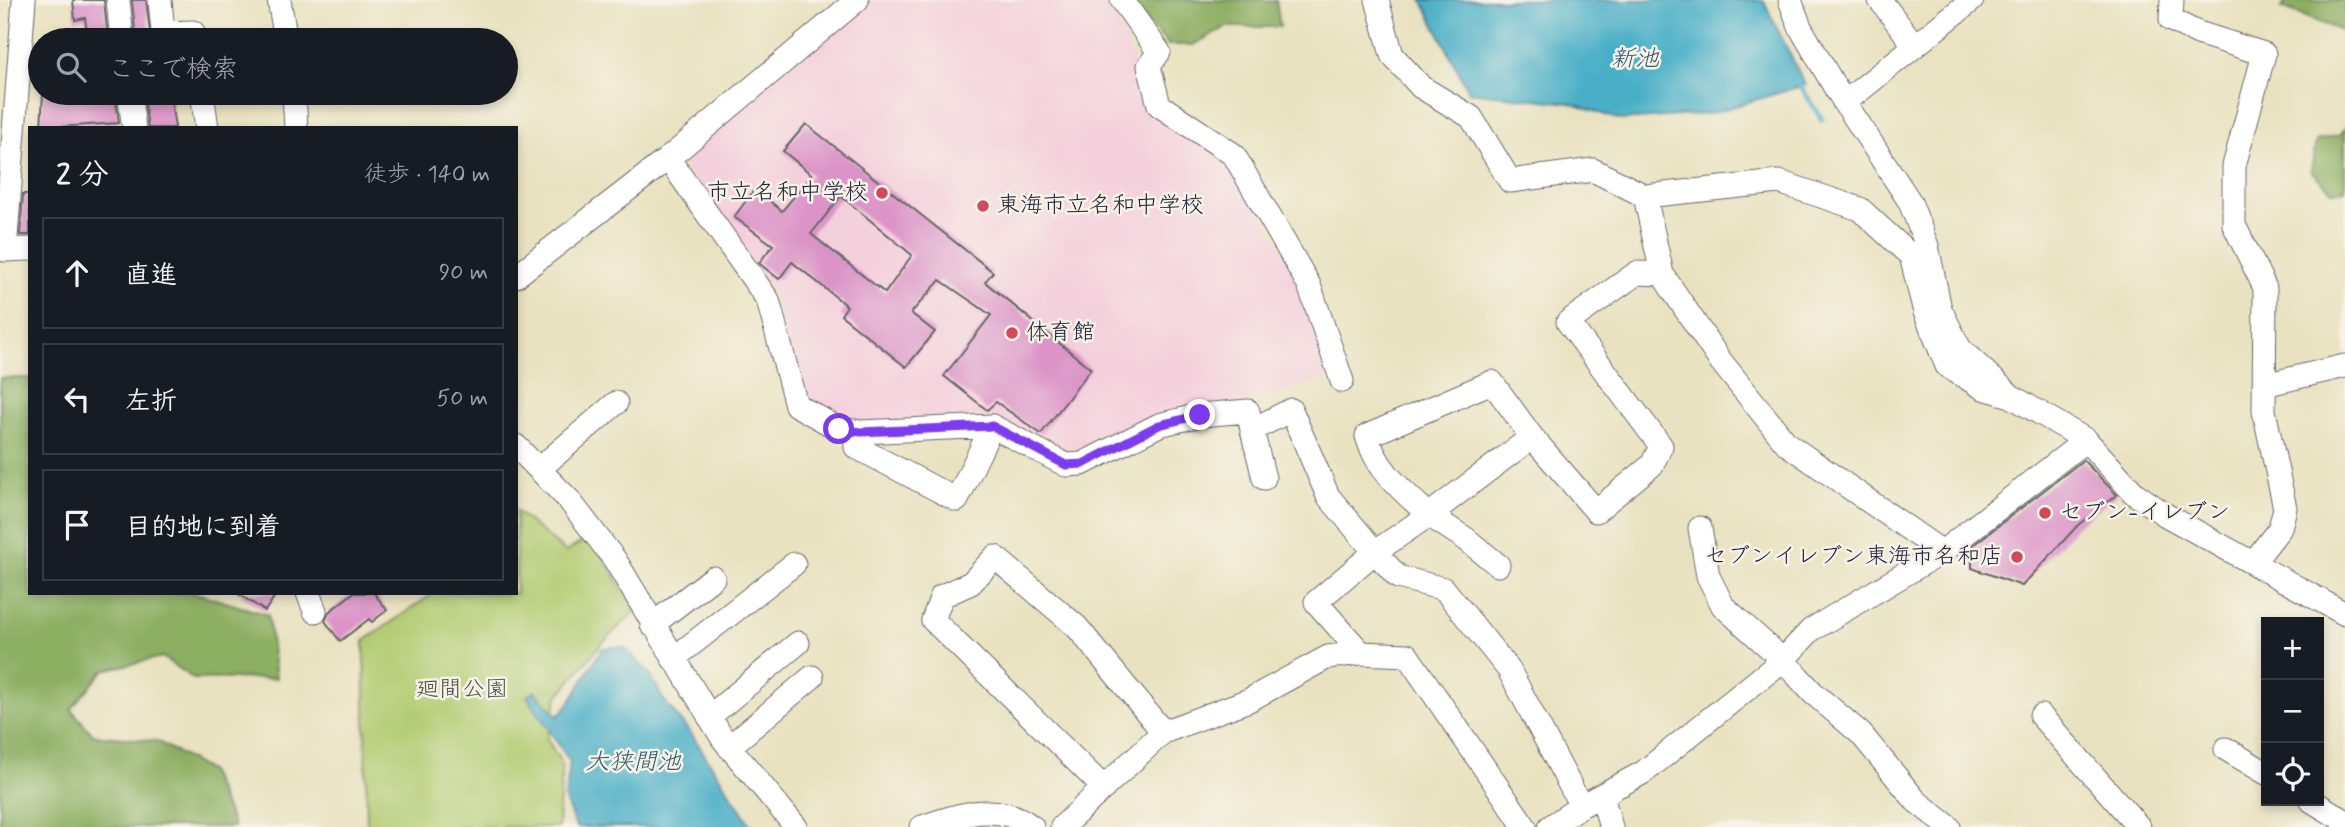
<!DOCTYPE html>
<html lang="ja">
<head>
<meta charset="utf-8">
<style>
  :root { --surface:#171b24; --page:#20242c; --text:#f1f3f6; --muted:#9ea1a6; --line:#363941 }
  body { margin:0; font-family:Mynerve,"Klee One",sans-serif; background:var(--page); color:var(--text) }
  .controls { position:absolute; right:21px; bottom:21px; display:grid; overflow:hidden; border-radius:0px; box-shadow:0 4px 10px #0003 }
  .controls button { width:63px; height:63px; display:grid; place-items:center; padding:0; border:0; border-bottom:2px solid var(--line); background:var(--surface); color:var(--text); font:35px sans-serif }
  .stop { position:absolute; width:21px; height:21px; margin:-16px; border:5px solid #7c3aed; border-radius:50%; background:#fff }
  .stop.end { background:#7c3aed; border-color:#fff; box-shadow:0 2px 7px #0008 }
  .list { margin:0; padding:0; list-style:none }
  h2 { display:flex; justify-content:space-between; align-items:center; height:91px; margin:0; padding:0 28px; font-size:30px }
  h2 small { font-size:23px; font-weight:400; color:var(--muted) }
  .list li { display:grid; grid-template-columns:46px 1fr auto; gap:21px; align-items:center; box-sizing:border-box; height:112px; margin:0 14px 14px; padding:0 14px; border:2px solid var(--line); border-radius:0px }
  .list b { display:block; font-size:26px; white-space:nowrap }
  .list em { font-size:23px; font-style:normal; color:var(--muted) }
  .icon { flex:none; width:38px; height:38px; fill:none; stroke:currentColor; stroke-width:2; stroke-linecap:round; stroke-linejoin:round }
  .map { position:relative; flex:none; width:2345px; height:827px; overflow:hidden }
  .search { position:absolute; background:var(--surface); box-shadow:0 4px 10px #0003; left:28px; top:28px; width:490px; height:77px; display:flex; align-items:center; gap:18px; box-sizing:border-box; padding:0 24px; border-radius:38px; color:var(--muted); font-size:26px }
  .panel { position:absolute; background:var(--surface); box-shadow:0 4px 10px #0003; left:28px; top:126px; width:490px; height:469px; border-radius:0px }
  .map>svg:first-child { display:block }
</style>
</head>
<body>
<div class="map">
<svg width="2345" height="827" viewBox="0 0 2345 827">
  <rect width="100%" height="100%" fill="#f7f3e8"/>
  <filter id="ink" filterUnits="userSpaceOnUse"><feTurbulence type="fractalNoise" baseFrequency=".0143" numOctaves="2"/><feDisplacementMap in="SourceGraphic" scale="14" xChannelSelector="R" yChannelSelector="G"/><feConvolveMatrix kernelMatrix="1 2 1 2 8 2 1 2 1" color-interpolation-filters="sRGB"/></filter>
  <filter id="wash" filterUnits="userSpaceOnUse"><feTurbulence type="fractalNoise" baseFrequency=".00686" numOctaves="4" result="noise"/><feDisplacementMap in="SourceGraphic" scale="28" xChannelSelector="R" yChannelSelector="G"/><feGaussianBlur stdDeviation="1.57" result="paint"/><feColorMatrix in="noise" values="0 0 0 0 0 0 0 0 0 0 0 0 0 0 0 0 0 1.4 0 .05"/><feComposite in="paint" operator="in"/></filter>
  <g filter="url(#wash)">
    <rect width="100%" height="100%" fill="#e9e2c0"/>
    <!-- built -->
    <path fill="#f4cfdc" d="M 872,0 L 1101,0 L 1112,6 L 1145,89 L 1229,161 L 1298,273 L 1336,374 L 1262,399 L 1147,418 L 1081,457 L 995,420 L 859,426 L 801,401 L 775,295 L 685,168 L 689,150 Z"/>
    <!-- green -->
    <path fill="#b1cb70" stroke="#6a7656" stroke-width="2" d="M 516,511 L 566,552 L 591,536 L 636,610 L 600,645 L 558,696 L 547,739 L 562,764 L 558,827 L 367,827 L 364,641 L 434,593 L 516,593 Z"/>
    <!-- forest -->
    <path fill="#8caf62" stroke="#57684e" stroke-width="2" d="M 1128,0 L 1276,0 L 1280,27 L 1226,27 L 1193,45 L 1168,45 Z
      M 2287,0 L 2345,0 L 2345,32 L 2282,8 Z
      M 2345,128 L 2345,190 L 2332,191 L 2311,171 L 2316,141 L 2340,135 Z
      M 0,378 L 30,378 L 30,593 L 196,593 L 268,615 L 276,678 L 194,679 L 162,657 L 104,670 L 71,709 L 93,735 L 157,741 L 209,771 L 234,827 L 0,827 Z"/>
    <!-- water -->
    <path fill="#48afc7" stroke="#356881" stroke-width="2" d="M 1422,0 L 1763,0 L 1805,85 L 1709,114 L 1620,120 L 1570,103 L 1469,92 Z
      M 624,647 L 650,674 L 663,699 L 692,735 L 752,827 L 576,827 L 565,800 L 570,762 L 527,696 L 535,691 L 558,716 C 577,697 587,670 603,648 Z"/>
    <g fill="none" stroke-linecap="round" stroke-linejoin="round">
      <!-- stream -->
      <path stroke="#48afc7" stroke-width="5" d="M 1797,81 L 1822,119"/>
    </g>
    <g id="blocks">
      <!-- building -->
      <path fill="#dc94c8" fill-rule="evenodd" d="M 73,0 L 104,0 L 108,40 L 88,40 L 85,18 L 75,20 Z
        M 132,0 L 146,0 L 151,40 L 136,40 Z
        M 43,93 L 115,93 L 119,123 L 41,128 Z
        M 143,93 L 170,93 L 175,128 L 148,128 Z
        M 806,124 L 993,272 L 985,282 L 1091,369 L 1041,434 L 996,402 L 987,410 L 944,376 L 991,315 L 940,280 L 911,313 L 935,332 L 906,367 L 841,315 L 847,306 L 792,262 L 779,279 L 761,265 L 759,263 L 773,245 L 734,217 L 755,189 L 782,211 L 812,175 L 783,151 ZM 841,196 L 912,255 L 885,293 L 811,234 Z
        M 23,194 L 30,194 L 30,235 L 20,235 Z
        M 2083,460 L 2117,495 L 2078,525 L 2022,586 L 1972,568 L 1972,546 Z
        M 237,593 L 277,593 L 265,611 Z
        M 353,593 L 374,593 L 387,610 L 372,622 L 369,619 L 340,641 L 325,621 L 329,612 Z"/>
    </g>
  </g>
  <g filter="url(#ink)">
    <use href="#blocks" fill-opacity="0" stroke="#68656a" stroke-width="2"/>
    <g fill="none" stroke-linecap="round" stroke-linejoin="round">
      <defs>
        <path id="minor" d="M 24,0 L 5,250 L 30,249
          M 118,0 L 122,40
          M 160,0 L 163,33 L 193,32 L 194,40
          M 279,0 L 286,40
          M 1122,0 L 1159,52 L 1149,66 L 1159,105 L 1234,155 L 1309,285 L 1342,381
          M 1377,0 L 1392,55 L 1421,87 L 1471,117 L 1510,181 L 1593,170 L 1645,196
          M 1790,0 L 1800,27 L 1836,89 L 1910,202 L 1927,246 L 1940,309 L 1960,349 L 2011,396 L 2086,440 L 2134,493 L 2164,514 L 2345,614
          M 1880,0 L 1915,46
          M 2172,0 L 2171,20 L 2198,33 L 2264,54 L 2234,166 L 2234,225 L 2265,288 L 2264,411 L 2285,508 L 2280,528 L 2253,563
          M 129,93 L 134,128
          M 202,93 L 207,128
          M 294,93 L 296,128
          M 1844,103 L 1972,0
          M 668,158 L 768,300 L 796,405 L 839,429 L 861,432 L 992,426 L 1066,465 L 1082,464 L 1159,425 L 1200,415 L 1248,411 L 1252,430 L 1291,410 L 1328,496 L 1375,552 L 1316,602 L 1361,653
          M 516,276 L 670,157 L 857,0
          M 2264,385 L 2345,366
          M 1252,430 L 1264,478
          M 855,431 L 856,447 L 957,500 L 992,426
          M 516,446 L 569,500 L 615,560 L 723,739 L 796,827
          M 539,469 L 616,403
          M 1700,528 L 1708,576 L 1723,606 L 1783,660 L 1813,693 L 1861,734 L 1916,801 L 1949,827
          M 1942,552 L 1787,444 L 1719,359 L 1662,274 L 1645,196 L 1779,182 L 1860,209 L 1911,256 L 1925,312 L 1947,366 L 1983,388 L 2011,396
          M 1498,565 L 1466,539 L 1429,515 L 1532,437
          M 308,593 L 315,611
          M 652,625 L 713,578
          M 673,659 L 794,564
          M 2041,716 L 2139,827
          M 709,717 L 798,643
          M 729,747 L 812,677
          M 2226,749 L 2266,773
          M 1104,788 L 933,620 L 942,596 L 971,583 L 995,557 L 1077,627 L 1163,732
          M 1602,796 L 1611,827
          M 2312,801 L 2345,821
          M 1581,806 L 1509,670 L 1444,589 L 1398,577 L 1375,552 L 1429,515 C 1403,491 1377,471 1367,436 L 1492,382 L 1532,437 L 1596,511 L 1652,465 L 1661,446 L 1568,322 L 1637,273 L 1662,274
          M 922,827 C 958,815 999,800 1032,827
          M 1062,827 L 1163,732 L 1249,700 L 1328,657 L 1361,653 L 1407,655 L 1525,827
          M 1550,827 L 1581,806 L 1644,772 L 1783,660 L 1811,630 L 1942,552 L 2086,440"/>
      </defs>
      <!-- minor casing -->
      <use href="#minor" stroke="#68656a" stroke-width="25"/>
      <!-- minor -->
      <use href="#minor" stroke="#fff" stroke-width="23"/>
    </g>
  </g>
  <g fill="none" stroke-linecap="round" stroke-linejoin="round" filter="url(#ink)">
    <!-- route -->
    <path stroke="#7c3aed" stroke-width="9" d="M 839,429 L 861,432 L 992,426 L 1066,465 L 1083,464 L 1159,425 L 1200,415"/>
  </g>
  <!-- markers -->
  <g fill="#d1495b" stroke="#f7f3e8" stroke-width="2.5">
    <circle cx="882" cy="193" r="7"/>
    <circle cx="983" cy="206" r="7"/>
    <circle cx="1012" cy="333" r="7"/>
    <circle cx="2045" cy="513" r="7"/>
    <circle cx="2017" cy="557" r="7"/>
  </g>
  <g text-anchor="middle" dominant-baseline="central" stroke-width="5" stroke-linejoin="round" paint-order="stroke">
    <!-- poi labels -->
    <g font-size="23" fill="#22223b" stroke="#f7f3e8" text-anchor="start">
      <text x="868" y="193" text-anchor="end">市立名和中学校</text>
      <text x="997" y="206">東海市立名和中学校</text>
      <text x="1026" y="333">体育館</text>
      <text x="2059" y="513">セブン-イレブン</text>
      <text x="2003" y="557" text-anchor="end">セブンイレブン東海市名和店</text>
    </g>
    <!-- park labels -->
    <g font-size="23" fill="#4d554b" stroke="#f7f3e8">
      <text x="462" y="690">廻間公園</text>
    </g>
    <!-- water labels -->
    <g font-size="24" font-style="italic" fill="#315a73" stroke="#f7f3e8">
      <text x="1635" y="59">新池</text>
      <text x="633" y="762">大狭間池</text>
    </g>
  </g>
</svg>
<div class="controls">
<button>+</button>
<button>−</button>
<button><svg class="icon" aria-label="locate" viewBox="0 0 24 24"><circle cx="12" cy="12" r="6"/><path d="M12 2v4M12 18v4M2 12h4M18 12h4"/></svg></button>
</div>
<div class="stop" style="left:839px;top:429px"></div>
<div class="stop end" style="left:1200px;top:415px"></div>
<div class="search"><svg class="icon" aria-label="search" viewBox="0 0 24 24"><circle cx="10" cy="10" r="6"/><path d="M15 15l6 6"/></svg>ここで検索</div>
<section class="panel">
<h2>2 分<small>徒歩 · 140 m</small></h2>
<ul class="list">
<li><svg class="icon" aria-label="ahead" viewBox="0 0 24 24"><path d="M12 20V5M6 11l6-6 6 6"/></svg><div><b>直進</b></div><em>90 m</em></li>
<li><svg class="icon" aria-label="left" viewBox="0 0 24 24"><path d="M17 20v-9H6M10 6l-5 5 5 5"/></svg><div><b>左折</b></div><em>50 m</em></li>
<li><svg class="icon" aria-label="arrive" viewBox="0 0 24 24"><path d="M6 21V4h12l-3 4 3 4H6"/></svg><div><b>目的地に到着</b></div></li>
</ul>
</section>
</div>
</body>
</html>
